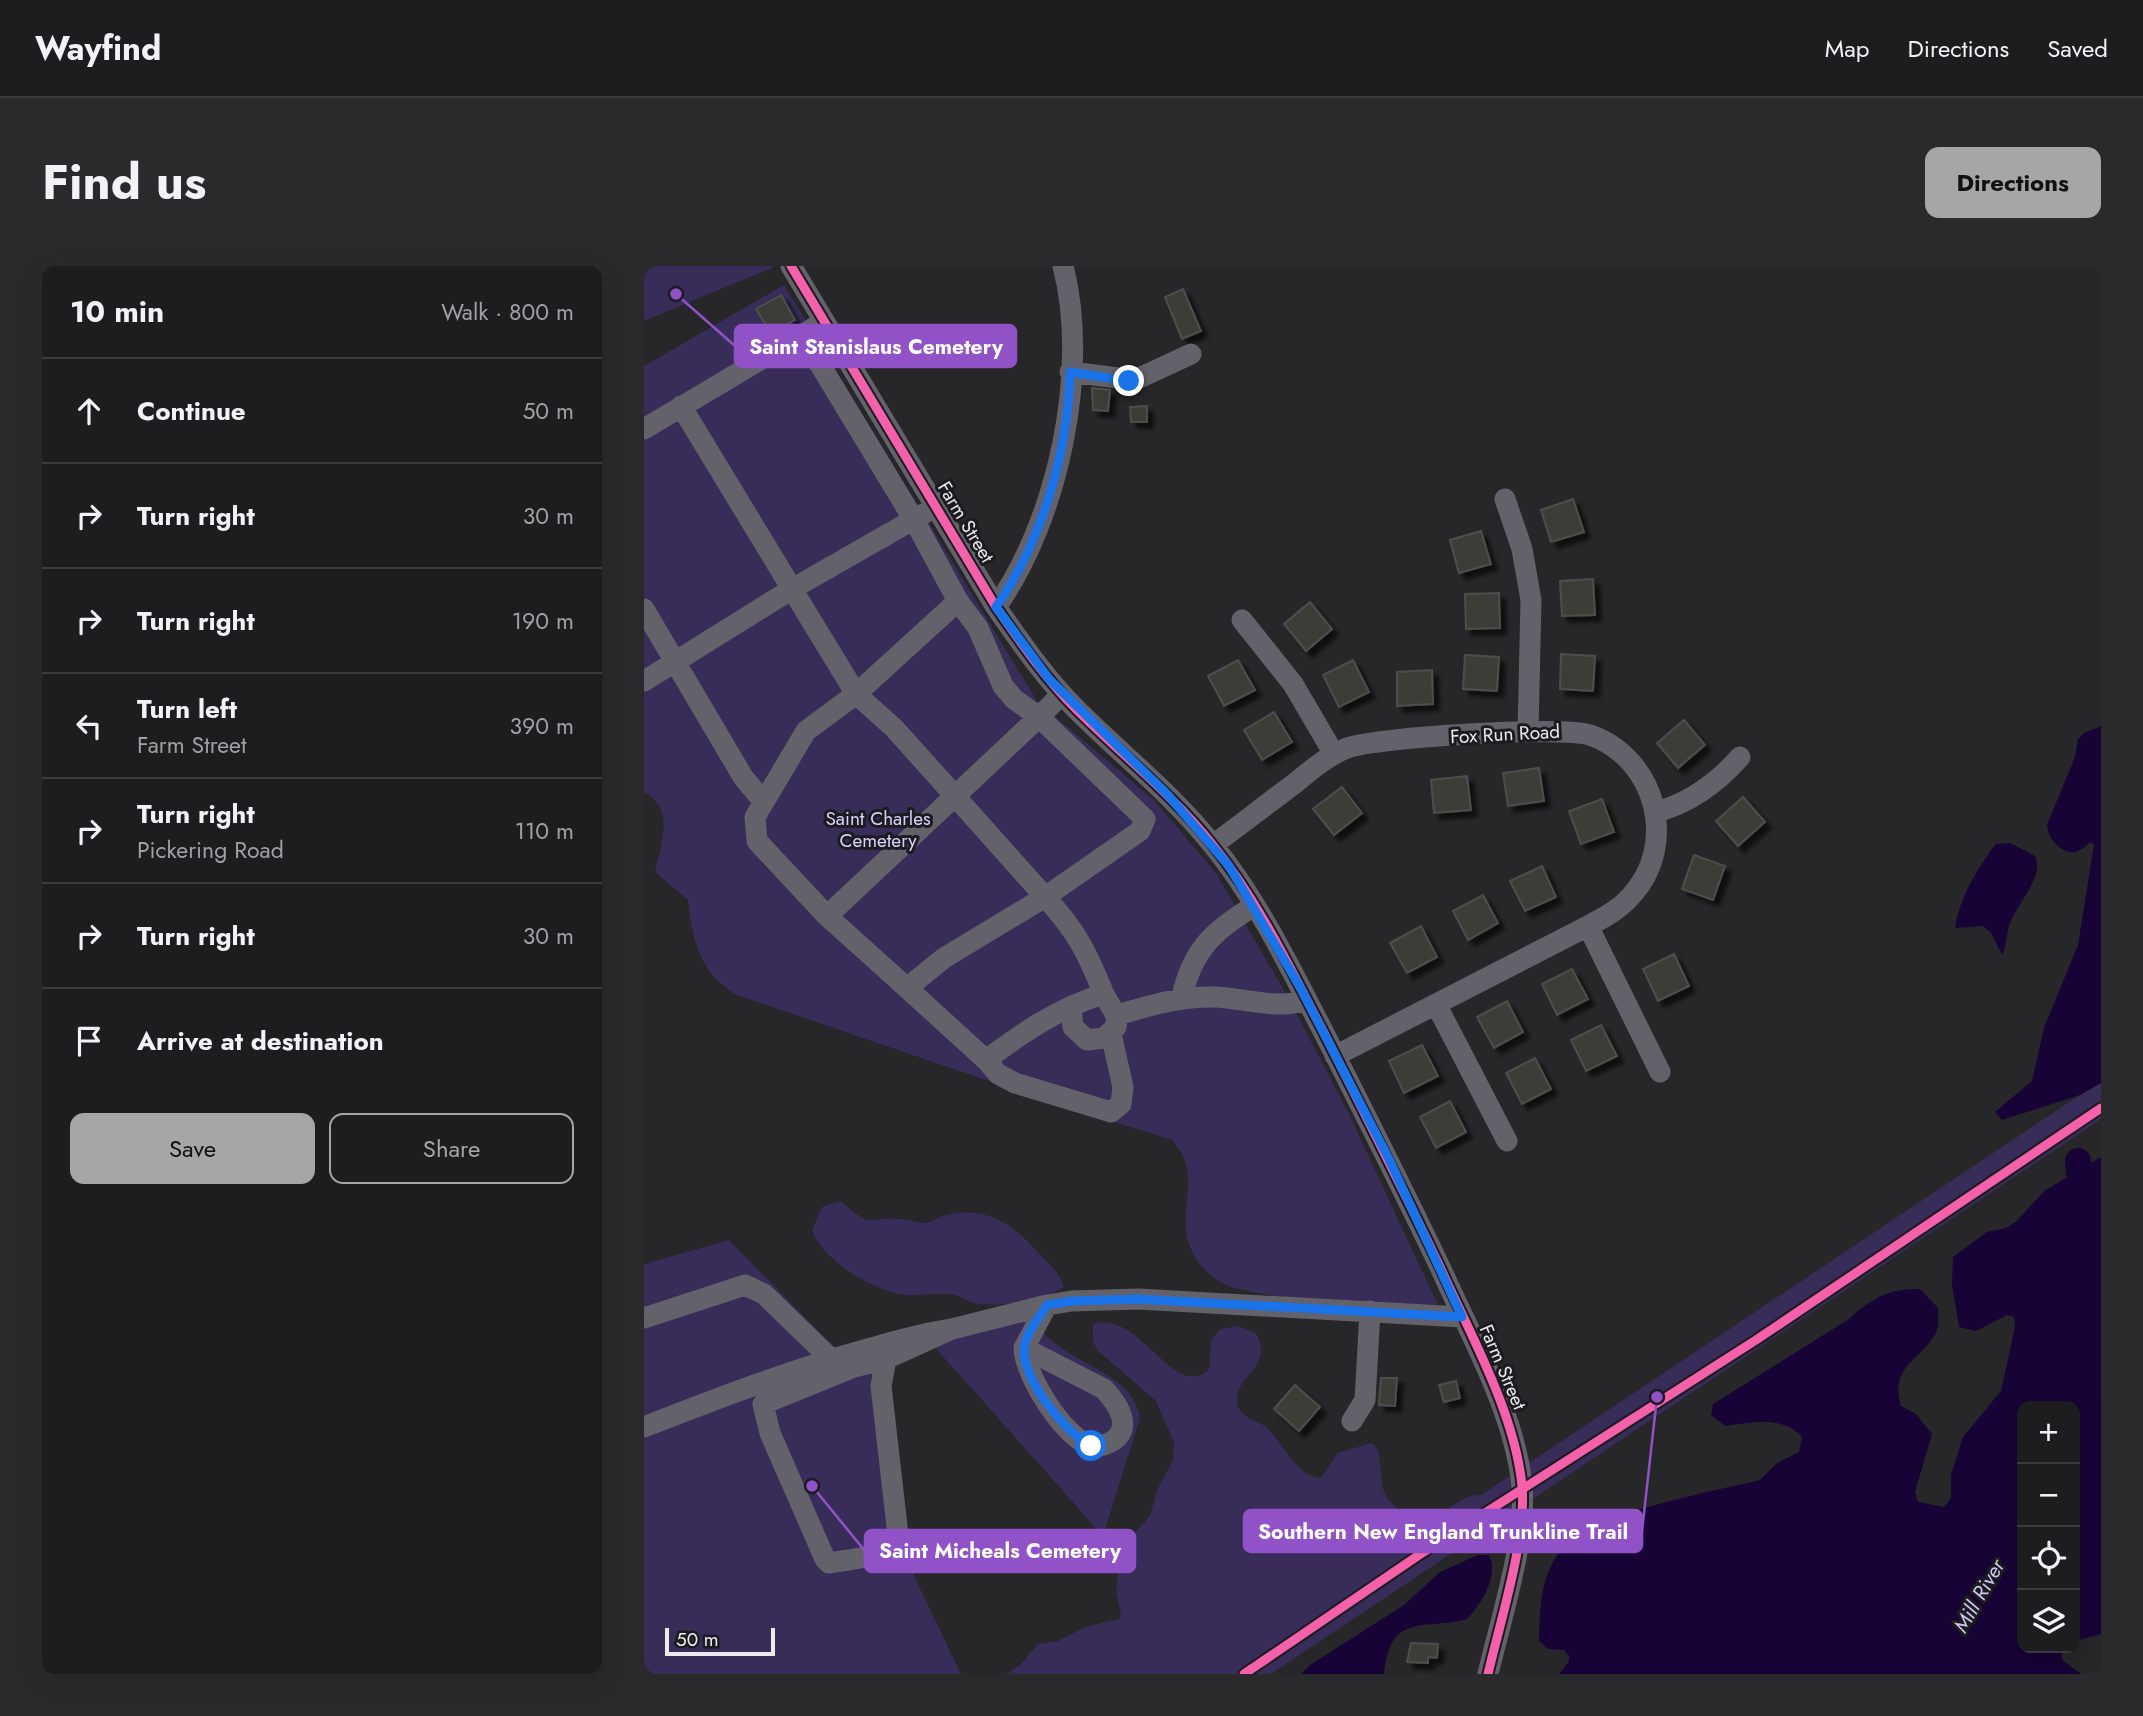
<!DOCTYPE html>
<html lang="en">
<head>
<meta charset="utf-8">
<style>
  :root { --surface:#1d1c1e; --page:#2a292b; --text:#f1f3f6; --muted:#a0a1a4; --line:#3b3a3c; --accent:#a6a5a8 }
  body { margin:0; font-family:Jost,sans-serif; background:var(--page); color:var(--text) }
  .controls { position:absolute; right:21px; bottom:21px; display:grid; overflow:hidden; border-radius:14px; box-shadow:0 7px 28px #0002 }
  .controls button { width:63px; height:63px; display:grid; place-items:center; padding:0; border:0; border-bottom:2px solid var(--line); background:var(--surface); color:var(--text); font:35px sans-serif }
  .scale { position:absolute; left:21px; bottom:18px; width:110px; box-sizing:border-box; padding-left:7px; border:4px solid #ebeaed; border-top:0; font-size:19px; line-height:24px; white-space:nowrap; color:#ebeaed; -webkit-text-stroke:5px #1c1b20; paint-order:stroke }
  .stop { position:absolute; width:21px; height:21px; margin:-16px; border:5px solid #1a73e8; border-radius:50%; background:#fff }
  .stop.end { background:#1a73e8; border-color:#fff; box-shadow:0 2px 7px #0008 }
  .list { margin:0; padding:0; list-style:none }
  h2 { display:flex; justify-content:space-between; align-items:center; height:91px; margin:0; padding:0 28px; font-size:30px }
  h2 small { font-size:23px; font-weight:400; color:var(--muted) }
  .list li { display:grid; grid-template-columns:46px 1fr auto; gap:21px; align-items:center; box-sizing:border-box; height:105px; padding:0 28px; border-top:2px solid var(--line) }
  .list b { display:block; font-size:26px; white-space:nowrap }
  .list p { margin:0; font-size:23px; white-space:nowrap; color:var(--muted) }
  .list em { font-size:23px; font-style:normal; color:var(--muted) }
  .actions { display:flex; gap:14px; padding:21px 28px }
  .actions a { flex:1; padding:16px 0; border:2px solid var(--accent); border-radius:14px; text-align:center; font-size:24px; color:var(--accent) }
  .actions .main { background:var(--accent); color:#111 }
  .icon { flex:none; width:38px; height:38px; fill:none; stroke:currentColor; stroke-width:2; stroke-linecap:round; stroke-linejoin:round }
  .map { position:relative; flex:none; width:1457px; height:1408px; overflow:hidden; border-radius:14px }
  header { display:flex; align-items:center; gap:42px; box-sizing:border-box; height:98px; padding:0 35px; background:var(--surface); border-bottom:2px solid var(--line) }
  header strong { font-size:33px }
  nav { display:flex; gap:38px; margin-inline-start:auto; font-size:24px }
  .intro { display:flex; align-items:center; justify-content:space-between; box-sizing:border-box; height:168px; padding:0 42px }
  h1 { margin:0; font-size:49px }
  .button { padding:18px 32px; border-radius:14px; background:var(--accent); color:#111; font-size:24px; font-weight:700 }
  main { display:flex; gap:42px; padding:0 42px }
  aside { flex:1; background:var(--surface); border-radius:14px; box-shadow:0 7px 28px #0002 }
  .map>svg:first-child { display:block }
</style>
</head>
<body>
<header>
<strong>Wayfind</strong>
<nav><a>Map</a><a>Directions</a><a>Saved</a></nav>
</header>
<div class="intro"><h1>Find us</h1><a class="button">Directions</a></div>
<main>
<aside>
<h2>10 min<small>Walk · 800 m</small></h2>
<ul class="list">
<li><svg class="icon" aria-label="ahead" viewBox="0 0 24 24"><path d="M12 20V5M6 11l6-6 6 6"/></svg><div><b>Continue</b></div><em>50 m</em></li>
<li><svg class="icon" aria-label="right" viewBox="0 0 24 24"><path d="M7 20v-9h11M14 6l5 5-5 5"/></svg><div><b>Turn right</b></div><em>30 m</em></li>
<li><svg class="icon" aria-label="right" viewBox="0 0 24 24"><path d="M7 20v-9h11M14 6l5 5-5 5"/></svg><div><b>Turn right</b></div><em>190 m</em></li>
<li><svg class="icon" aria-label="left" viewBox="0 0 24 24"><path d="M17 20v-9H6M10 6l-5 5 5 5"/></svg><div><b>Turn left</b><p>Farm Street</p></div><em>390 m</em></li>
<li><svg class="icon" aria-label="right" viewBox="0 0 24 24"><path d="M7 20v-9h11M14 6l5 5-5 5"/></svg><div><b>Turn right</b><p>Pickering Road</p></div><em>110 m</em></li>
<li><svg class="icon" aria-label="right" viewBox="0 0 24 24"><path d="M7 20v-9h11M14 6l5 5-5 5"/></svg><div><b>Turn right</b></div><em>30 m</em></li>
<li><svg class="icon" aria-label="arrive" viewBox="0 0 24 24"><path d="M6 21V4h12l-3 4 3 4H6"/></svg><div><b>Arrive at destination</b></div></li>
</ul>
<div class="actions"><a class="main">Save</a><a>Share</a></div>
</aside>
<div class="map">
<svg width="1457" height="1408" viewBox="0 0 1457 1408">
  <defs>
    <filter id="shadow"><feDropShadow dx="6" dy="6" stdDeviation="2" flood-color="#0009"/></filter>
  </defs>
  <rect width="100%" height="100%" fill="#272628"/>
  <!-- green -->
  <path fill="#382c59" d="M 0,0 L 128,0 L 128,2 L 0,55 Z
    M 140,19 L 393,435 L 511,535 L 572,607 L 645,733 L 706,850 L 794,1039 C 729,1036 654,1038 591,1022 C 568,1016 547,994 543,970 C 536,931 558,909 528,874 L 412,838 L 93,729 C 56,708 48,674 44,634 L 11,606 C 17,576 32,544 0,526 L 0,100 Z
    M 1457,815 L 1457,853 L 627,1408 L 363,1408 L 377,1398 L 394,1378 L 414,1375 L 441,1361 L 475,1353 L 477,1347 L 472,1326 L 476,1289 L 482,1277 L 506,1250 L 513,1224 L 529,1194 L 530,1176 L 512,1135 L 454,1085 L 449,1076 L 449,1058 C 495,1042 531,1137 565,1103 L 567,1074 L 576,1063 L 594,1060 L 612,1067 C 632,1104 585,1111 594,1140 C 597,1152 614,1154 623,1162 C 640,1178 651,1210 677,1212 L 694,1187 L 728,1177 C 742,1189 732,1217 744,1233 C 750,1241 757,1245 767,1247 C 805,1256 812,1227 837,1229 Z
    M 192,936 L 198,936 C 232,965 219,950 255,953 C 264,953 273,957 282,957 C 289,956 295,950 302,949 C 339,940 366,955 391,983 C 401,994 416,1006 420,1021 C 395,1035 358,1042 331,1037 C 321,1035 314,1028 306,1028 C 291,1027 276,1030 262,1029 C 231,1026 177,994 168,964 L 178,941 Z
    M 85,974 L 191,1082 L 0,1153 L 0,998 Z
    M 380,1051 C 394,1063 407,1075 422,1085 C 450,1104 490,1115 496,1152 L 459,1270 L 287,1077 Z
    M 208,1092 L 246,1112 L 261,1291 L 317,1408 L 0,1408 L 0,1170 Z"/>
  <!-- water -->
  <path fill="#170336" d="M 1457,460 L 1457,817 L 1436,829 L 1358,854 L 1351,846 L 1388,815 L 1400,762 L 1434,679 L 1450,579 L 1447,576 C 1442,579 1438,584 1432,586 C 1416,588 1404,572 1403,559 L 1431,491 L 1434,473 L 1440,467 Z
    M 1366,577 L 1391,590 C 1401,610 1373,638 1366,657 C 1362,667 1363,680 1358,689 L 1347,667 L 1339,660 L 1311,662 C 1315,633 1335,599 1352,578 Z
    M 1457,891 L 1457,1368 L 1431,1375 L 1431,1140 L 1378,1140 L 1378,1382 L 1418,1382 L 1418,1394 L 1437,1408 L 915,1408 L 925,1395 L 925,1390 L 920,1384 L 904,1383 L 895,1375 C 896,1342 896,1311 917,1284 C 942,1248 1071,1225 1116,1214 L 1133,1197 L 1155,1186 L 1158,1171 C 1140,1149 1105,1157 1081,1160 L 1067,1149 L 1069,1138 L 1205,1053 C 1226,1033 1246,1022 1276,1023 L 1294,1042 C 1294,1048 1295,1059 1293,1064 C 1281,1093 1244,1098 1257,1140 L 1272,1148 L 1288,1168 L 1271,1226 L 1274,1236 L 1300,1241 L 1307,1232 L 1307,1209 L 1319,1171 L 1357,1125 L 1371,1061 L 1370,1051 L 1363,1049 L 1332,1065 L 1315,1061 L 1308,1018 L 1309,991 L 1343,966 L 1362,962 L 1373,955 L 1400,925 Z
    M 834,1289 L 845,1289 C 855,1310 838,1337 823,1353 C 781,1365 747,1344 740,1408 L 657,1408 L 666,1399 L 760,1339 L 796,1306 Z"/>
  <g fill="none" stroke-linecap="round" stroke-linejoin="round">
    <!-- river -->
    <path stroke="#170336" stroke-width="26" d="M 1434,895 L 1438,938"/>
  </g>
  <!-- building -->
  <path fill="#3e3e39" stroke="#4e4e4e" stroke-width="2" filter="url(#shadow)" d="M 539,23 L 557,65 L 538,73 L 521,31 Z
    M 137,29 L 151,54 L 127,68 L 112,43 Z
    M 448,122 L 466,124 L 464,145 L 449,144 Z
    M 503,140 L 503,156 L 487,156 L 486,141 Z
    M 929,233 L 940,266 L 907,276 L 897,244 Z
    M 837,265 L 847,298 L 815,307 L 806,274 Z
    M 949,313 L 951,349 L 918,350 L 916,315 Z
    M 855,327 L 856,362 L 822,363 L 821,328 Z
    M 666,336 L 688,363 L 662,385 L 640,358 Z
    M 917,388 L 951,390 L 949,425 L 916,423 Z
    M 821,389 L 855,391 L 853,425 L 819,423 Z
    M 594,394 L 611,424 L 580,440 L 564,410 Z
    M 709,394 L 725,426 L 695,441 L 679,409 Z
    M 788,404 L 789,438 L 753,440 L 753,406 Z
    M 630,446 L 648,476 L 618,494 L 600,464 Z
    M 1040,454 L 1061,479 L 1034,502 L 1013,477 Z
    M 895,502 L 900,535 L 864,540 L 859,507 Z
    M 823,510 L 827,544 L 790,547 L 787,514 Z
    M 698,521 L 718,547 L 690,569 L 669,543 Z
    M 1099,531 L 1121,556 L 1094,580 L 1072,555 Z
    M 958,533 L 970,566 L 937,578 L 925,545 Z
    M 1050,589 L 1081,600 L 1069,634 L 1038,623 Z
    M 898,600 L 912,631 L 881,645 L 866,615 Z
    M 839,629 L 854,657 L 824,674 L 809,645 Z
    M 777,660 L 793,691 L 763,707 L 746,677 Z
    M 1030,688 L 1045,720 L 1014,735 L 999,703 Z
    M 928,703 L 944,733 L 913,749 L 898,718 Z
    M 863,735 L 879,766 L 850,782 L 833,751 Z
    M 957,759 L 973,790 L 942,805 L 927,774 Z
    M 778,779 L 794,810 L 760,827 L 745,795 Z
    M 891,792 L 907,823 L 878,838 L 862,807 Z
    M 806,835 L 822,866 L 792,882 L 776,851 Z
    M 737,1112 L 753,1112 L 751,1140 L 735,1139 Z
    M 812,1115 L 816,1132 L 800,1136 L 795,1119 Z
    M 651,1119 L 676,1141 L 655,1165 L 630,1143 Z
    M 767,1377 L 794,1378 L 793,1392 L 784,1391 L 784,1397 L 763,1396 Z"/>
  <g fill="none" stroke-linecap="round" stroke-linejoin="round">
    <!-- minor -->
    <path stroke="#63626b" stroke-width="21" d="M 147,0 L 352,341 C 377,377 401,412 432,443 C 477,488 528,528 568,578 C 613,633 645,700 678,763 C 718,842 758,921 796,1001 C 826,1068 871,1147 878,1220 C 883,1272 856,1356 844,1408
      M 180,55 L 158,69 L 270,254 L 314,335 L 334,362 L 359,420 L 370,433 L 395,451 L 311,530 L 401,631 L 300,692 L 263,722 L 342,794 C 378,767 416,741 460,728
      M 426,106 L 491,114 L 547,88
      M 0,163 L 158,69
      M 861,233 L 878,283 L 887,334 L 884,466
      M 281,247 L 148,323 L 212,428 L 314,335
      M 352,341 C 414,254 446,104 419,0
      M 0,343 L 99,511 L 119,535
      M 598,354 L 649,418 L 690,488
      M 0,415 L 148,323 L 37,140
      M 212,428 L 250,462 L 311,530 L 183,650 L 113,575 L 111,551 L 162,465 Z
      M 418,428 L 395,451 L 501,553 L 496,565 L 401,631 C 431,663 443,686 459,726 C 464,739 475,746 472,761 L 460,772 L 443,774 L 429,761 L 427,741
      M 1012,546 C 1046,537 1073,517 1096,491
      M 569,579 C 596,559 623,538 650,518 C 666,505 683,490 703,482 C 732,471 918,460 946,469 C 1012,492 1035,578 987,630 C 975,644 959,652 944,660 L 691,790
      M 183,650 L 263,722
      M 944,660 L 1016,806
      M 538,731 C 548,684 570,664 610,640
      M 792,738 L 863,875
      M 473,749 C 505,740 536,730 570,731 C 600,732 633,744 663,734
      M 342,794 L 354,808 L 371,817 L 467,846 L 477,838 L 479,821 L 467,768
      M 0,1052 L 101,1019 L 120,1028 L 187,1093
      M 308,1063 L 403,1039
      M 380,1082 C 380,1108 422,1176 449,1180 C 457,1181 464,1178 470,1174 C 489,1160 473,1137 460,1123 L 380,1082 L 403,1039 L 428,1035 L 494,1033 L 818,1051
      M 708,1155 L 721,1134 L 726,1045
      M 0,1161 C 74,1132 147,1104 224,1083 C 252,1075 279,1067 308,1063 L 242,1093 L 210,1101 L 119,1138 L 126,1167 L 181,1293 L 185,1297 C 206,1293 248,1292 254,1269 L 237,1120 L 242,1093"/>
    <defs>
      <path id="cycleway" d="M 147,0 L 352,341 C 377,377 401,412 432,443 C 477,488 528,528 568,578 C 613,633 645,700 678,763 C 718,842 758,921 796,1001 C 826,1068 871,1147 878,1220 C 883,1272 856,1356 844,1408
        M 600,1408 L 775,1289 L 1112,1074 L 1457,842"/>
    </defs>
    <!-- cycleway casing -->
    <use href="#cycleway" stroke="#1c1b20" stroke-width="13"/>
    <!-- cycleway -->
    <use href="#cycleway" stroke="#f560ab" stroke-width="9"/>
  </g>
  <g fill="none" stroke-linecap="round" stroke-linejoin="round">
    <!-- route -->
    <path stroke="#1a73e8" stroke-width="9" d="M 447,1180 C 421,1166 373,1109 381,1077 C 384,1064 396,1051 403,1039 L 428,1035 L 494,1033 L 818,1051 L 745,893 L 656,721 L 585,600 L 523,528 L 405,413 L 352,341 C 398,275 424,187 426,106 L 485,115"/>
  </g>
  <g text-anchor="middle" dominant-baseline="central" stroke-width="6" stroke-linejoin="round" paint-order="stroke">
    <!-- street labels -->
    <g font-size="19" fill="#ebeaed" stroke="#1c1b20">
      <text transform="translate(322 256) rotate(59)">Farm Street</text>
      <text transform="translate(861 468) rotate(-3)">Fox Run Road</text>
      <text transform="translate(859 1101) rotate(67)">Farm Street</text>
    </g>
    <!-- park labels -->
    <g font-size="19" fill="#d9d1fe" stroke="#1c1b20">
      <text x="234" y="552">Saint Charles<tspan x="234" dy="22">Cemetery</tspan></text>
    </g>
    <!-- water labels -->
    <g font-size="21" font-style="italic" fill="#cec6f3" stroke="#1c1b20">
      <text transform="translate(1335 1330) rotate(-60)">Mill River</text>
    </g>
  </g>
  <!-- callouts -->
  <path fill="none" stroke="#9152c8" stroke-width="2.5" d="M32 28L91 80M1013 1131L998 1265M168 1220L221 1285"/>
  <g fill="#9152c8" stroke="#1c1b20" stroke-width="2.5">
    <circle cx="32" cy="28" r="7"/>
    <circle cx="1013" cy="1131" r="7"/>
    <circle cx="168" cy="1220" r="7"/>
  </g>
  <g fill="#9152c8" stroke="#9152c8" stroke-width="2.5">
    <rect x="91" y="59" width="281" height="42" rx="7"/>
    <rect x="600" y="1244" width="398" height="42" rx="7"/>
    <rect x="221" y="1264" width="270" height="42" rx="7"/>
  </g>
  <g font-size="21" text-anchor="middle" font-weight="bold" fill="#fff">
    <text x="232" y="88">Saint Stanislaus Cemetery</text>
    <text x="799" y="1273">Southern New England Trunkline Trail</text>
    <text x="356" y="1292">Saint Micheals Cemetery</text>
  </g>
</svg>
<div class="controls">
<button>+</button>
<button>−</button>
<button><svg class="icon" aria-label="locate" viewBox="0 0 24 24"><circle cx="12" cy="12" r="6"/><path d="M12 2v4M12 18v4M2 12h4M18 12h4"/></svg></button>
<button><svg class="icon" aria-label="layers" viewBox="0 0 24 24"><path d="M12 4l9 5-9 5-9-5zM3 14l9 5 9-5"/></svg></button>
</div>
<div class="scale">50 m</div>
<div class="stop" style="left:447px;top:1180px"></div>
<div class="stop end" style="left:485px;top:115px"></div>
</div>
</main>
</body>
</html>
